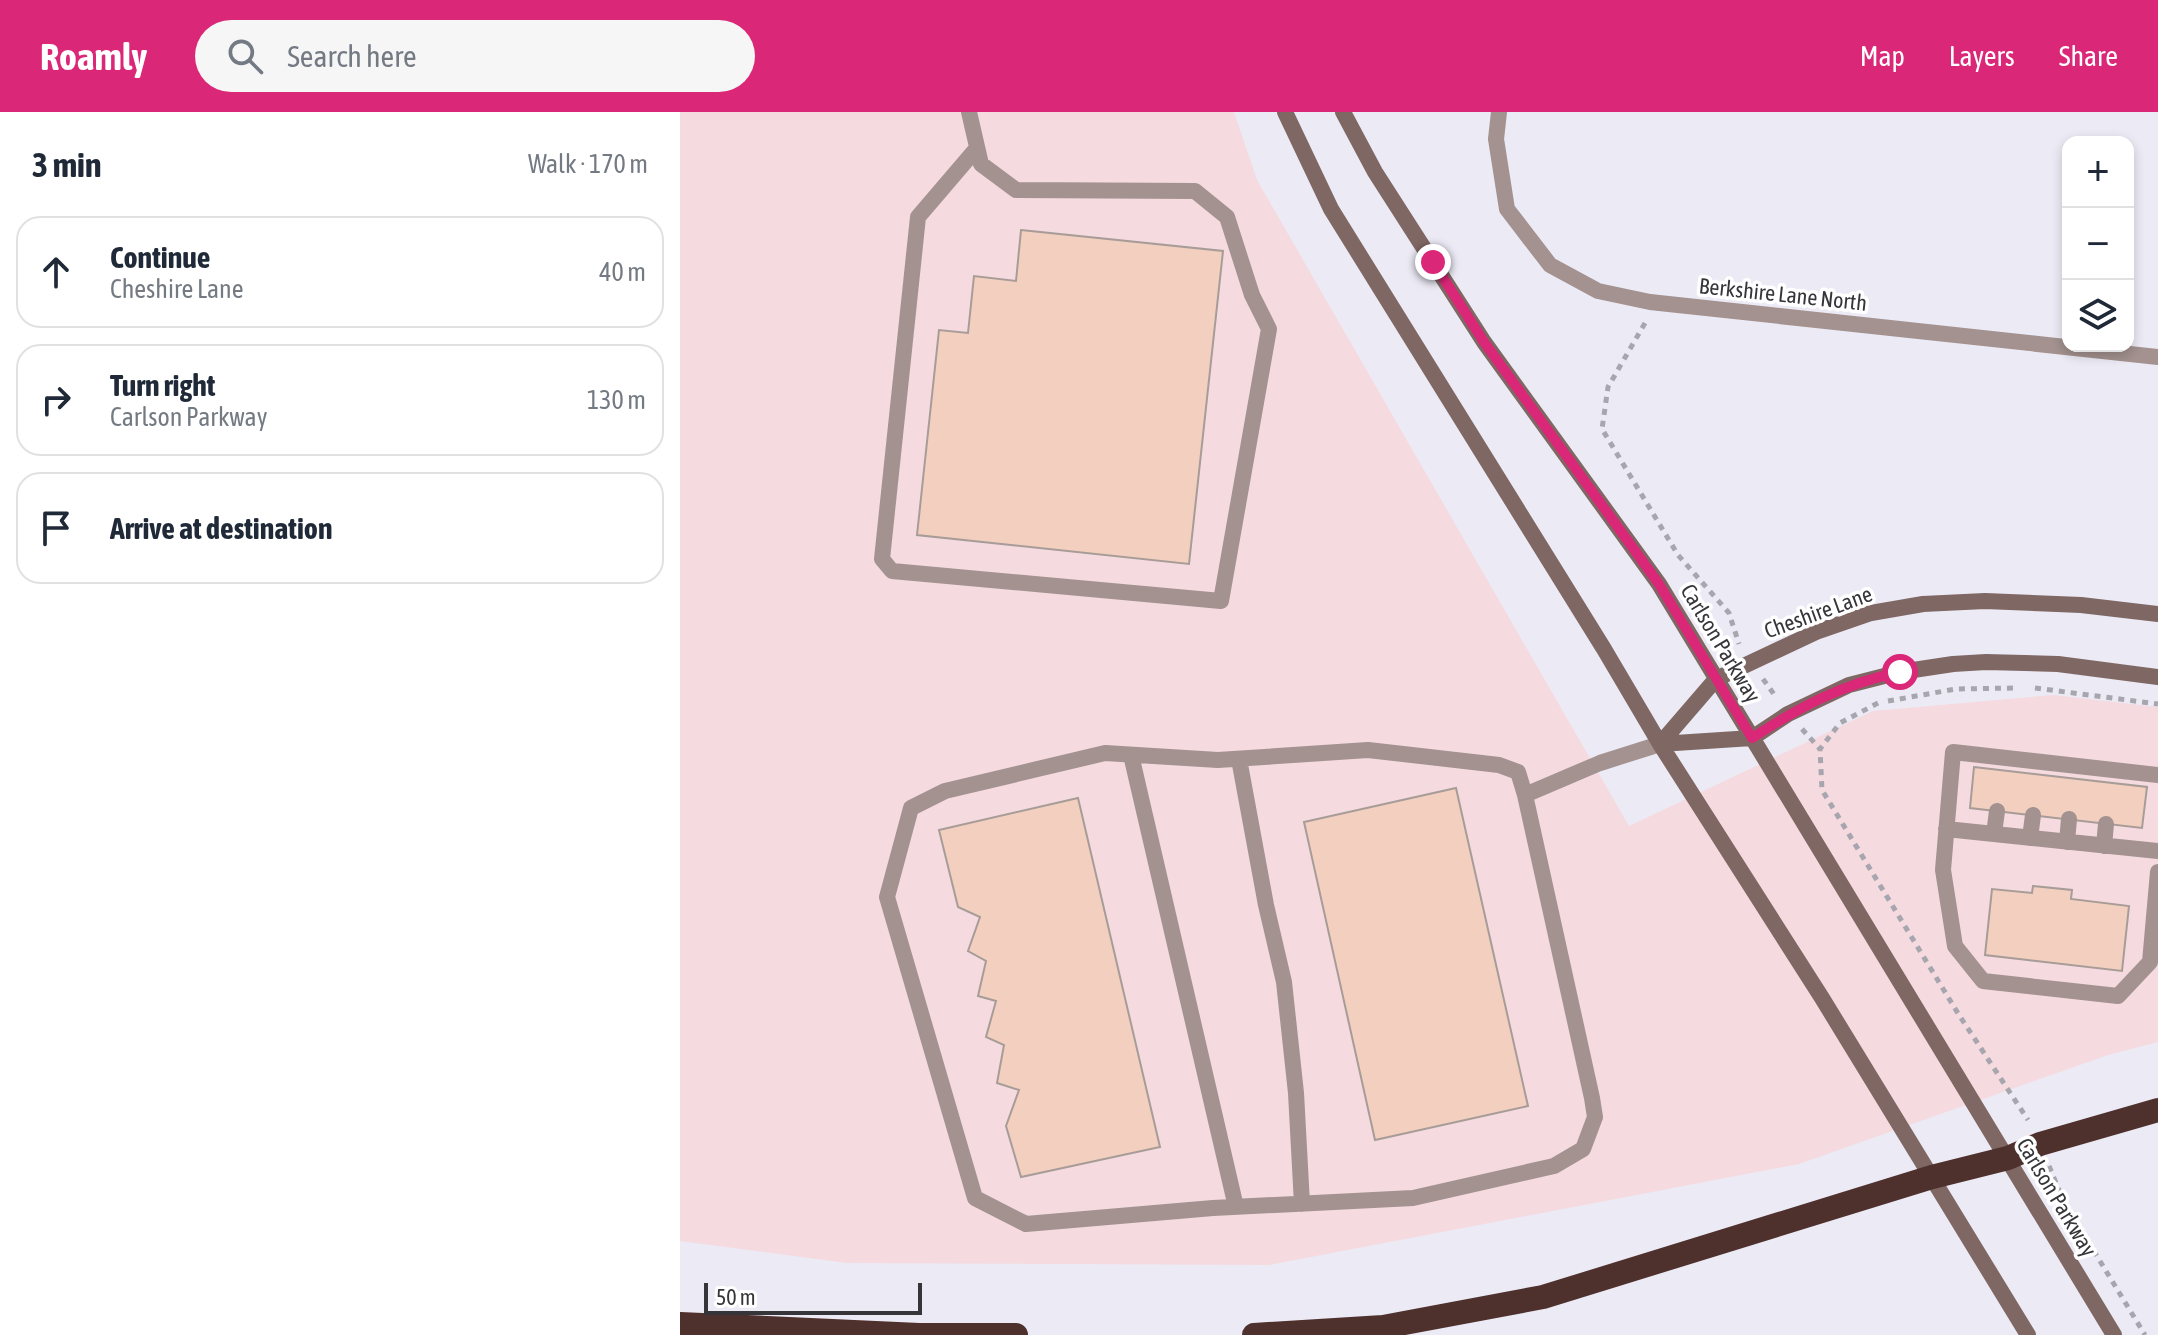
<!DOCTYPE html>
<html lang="en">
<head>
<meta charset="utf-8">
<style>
  :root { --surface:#fff; --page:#f6f6f7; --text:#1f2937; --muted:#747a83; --line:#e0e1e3; --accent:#db2777 }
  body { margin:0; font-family:"Asap Condensed",sans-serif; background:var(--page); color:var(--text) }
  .controls { position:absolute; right:24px; top:24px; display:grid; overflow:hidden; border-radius:16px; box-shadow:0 4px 12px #0003 }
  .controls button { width:72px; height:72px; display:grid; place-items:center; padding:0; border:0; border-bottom:2px solid var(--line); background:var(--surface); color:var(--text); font:40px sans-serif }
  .scale { position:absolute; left:24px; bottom:20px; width:218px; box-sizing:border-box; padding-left:8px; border:4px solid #36353a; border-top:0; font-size:22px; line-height:28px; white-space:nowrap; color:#36353a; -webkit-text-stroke:6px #fff; paint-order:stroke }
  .stop { position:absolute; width:24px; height:24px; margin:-18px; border:6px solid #db2777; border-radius:50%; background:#fff }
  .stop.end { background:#db2777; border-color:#fff; box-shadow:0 2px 8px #0008 }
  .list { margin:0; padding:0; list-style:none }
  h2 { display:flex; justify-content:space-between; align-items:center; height:104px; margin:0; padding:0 32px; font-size:34px }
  h2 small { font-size:26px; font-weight:400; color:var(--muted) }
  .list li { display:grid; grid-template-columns:52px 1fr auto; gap:24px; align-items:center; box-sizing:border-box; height:112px; margin:0 16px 16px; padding:0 16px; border:2px solid var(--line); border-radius:24px }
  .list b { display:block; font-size:30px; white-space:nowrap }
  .list p { margin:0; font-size:26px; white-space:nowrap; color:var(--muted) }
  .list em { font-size:26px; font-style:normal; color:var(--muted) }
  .icon { flex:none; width:44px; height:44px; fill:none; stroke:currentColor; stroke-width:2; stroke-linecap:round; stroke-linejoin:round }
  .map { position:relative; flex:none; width:1478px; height:1223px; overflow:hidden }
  header { display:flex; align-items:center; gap:48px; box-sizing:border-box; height:112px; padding:0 40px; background:var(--accent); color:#fff }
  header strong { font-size:38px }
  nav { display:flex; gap:44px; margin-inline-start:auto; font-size:28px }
  .search { width:560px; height:72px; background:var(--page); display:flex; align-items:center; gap:20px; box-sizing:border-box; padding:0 28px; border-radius:44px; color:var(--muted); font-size:30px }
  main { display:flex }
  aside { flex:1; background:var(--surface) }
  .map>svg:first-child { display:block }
</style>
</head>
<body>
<header>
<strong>Roamly</strong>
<div class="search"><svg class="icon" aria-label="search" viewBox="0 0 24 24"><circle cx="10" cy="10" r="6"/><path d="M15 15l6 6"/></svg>Search here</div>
<nav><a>Map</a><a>Layers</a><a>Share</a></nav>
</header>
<main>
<aside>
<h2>3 min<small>Walk · 170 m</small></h2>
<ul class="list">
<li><svg class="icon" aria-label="ahead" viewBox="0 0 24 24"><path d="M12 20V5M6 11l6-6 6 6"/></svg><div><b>Continue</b><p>Cheshire Lane</p></div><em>40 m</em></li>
<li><svg class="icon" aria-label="right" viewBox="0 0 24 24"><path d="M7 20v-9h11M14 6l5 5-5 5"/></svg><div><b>Turn right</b><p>Carlson Parkway</p></div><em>130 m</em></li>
<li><svg class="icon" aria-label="arrive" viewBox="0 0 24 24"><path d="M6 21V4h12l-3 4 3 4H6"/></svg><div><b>Arrive at destination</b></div></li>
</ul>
</aside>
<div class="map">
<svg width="1478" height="1223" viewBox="0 0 1478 1223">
  <rect width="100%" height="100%" fill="#eceaf5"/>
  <!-- industrial -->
  <path fill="#f5dadf" d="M 0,0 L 554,0 L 577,68 L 949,714 L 1193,599 L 1373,583 L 1478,595 L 1478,930 L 1428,943 L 1119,1052 L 589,1153 L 167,1151 L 0,1129 Z"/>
  <!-- building -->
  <path fill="#f3cfbf" stroke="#a79c97" stroke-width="2" d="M 341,118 L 543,139 L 509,452 L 237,423 L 259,218 L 288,221 L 294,164 L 336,169 Z
    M 1294,655 L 1467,675 L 1462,716 L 1290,696 Z
    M 776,676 L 848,994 L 695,1028 L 624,710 Z
    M 398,686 L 480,1035 L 341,1065 L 326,1014 L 339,978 L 317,971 L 324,933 L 306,925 L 316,889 L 298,884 L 306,849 L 288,839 L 300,805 L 278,795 L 259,718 Z
    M 1353,774 L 1392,778 L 1391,787 L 1449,794 L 1442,859 L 1305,843 L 1312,777 L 1352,781 Z"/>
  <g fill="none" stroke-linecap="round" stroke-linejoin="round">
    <!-- path -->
    <path stroke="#a7a6ae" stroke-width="5" stroke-dasharray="6 6" stroke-linecap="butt" d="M 965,211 L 928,275 L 922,317 L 998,443 L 1049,501 L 1059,532
      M 1083,567 L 1096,585
      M 1355,576 L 1478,592
      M 1208,589 L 1276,577 L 1337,576
      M 1198,591 L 1160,611 L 1140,637 L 1142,678 L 1279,903 L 1348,1008
      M 1122,617 L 1140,637
      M 1369,1054 L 1384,1090 L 1465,1223"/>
    <!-- lane -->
    <path stroke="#a3928f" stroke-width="16" d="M 289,0 L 301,52 L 336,78 L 515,79 L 547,105 L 572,183 L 589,217 L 541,489 L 212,459 L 202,447 L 238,105 L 297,36
      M 451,643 L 556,1095
      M 559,647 L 586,793 L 604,870 L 616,981 L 622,1092
      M 1478,663 L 1273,640 L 1263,758 L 1275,834 L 1303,869 L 1438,884 L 1470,850 L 1478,760
      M 845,683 L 912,986 L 915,1005 L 903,1037 L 874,1054 L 733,1086 L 533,1096 L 346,1112 L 295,1086 L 207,785 L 231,696 L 265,679 L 425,641 L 538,648 L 688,638 L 819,653 L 838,660 L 845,683 L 920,651 L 980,632
      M 1266,717 L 1478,739
      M 1314,722 L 1317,699
      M 1350,726 L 1353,703
      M 1387,730 L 1389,707
      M 1424,734 L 1426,712"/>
    <!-- street -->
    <path stroke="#a3928f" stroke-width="16" d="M 819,0 L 816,27 L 827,97 L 870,153 L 918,179 L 970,190 L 1478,245"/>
    <!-- secondary -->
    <path stroke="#7f6764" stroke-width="16" d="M 605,0 L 651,97 L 924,537 L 980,632 L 1142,886 L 1348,1223
      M 663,0 L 695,60 L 804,230 L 979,472 L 1434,1223
      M 980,632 L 1036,567 L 1136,520 L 1191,501 L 1243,492 L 1305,489 L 1401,493 L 1478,502
      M 980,632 L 1072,626 L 1108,602 L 1169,573 L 1220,560 L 1273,552 L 1306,550 L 1378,552 L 1478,565"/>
    <!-- highway -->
    <path stroke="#4e302c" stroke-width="24" d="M 0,1212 L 239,1223 L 336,1223
      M 574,1223 L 703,1215 L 863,1185 L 1252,1065 L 1328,1046 L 1360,1032 L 1478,998"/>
  </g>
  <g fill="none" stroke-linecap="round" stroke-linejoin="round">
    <!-- route -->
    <path stroke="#db2777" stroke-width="10" d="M 753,150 L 804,230 L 979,472 L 1072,626 C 1121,594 1163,572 1220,560"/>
  </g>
  <g text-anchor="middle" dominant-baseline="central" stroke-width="7" stroke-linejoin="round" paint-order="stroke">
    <!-- street labels -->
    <g font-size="22" fill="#36353a" stroke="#fff">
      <text transform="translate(1103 182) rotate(6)">Berkshire Lane North</text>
      <text transform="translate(1138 500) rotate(-20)">Cheshire Lane</text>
      <text transform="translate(1041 531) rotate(59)">Carlson Parkway</text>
      <text transform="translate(1377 1085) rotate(59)">Carlson Parkway</text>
    </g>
  </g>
</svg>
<div class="controls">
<button>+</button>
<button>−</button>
<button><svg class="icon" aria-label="layers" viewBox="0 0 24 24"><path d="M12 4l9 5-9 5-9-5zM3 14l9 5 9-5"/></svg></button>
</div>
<div class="scale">50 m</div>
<div class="stop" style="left:1220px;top:560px"></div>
<div class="stop end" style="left:753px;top:150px"></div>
</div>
</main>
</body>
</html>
